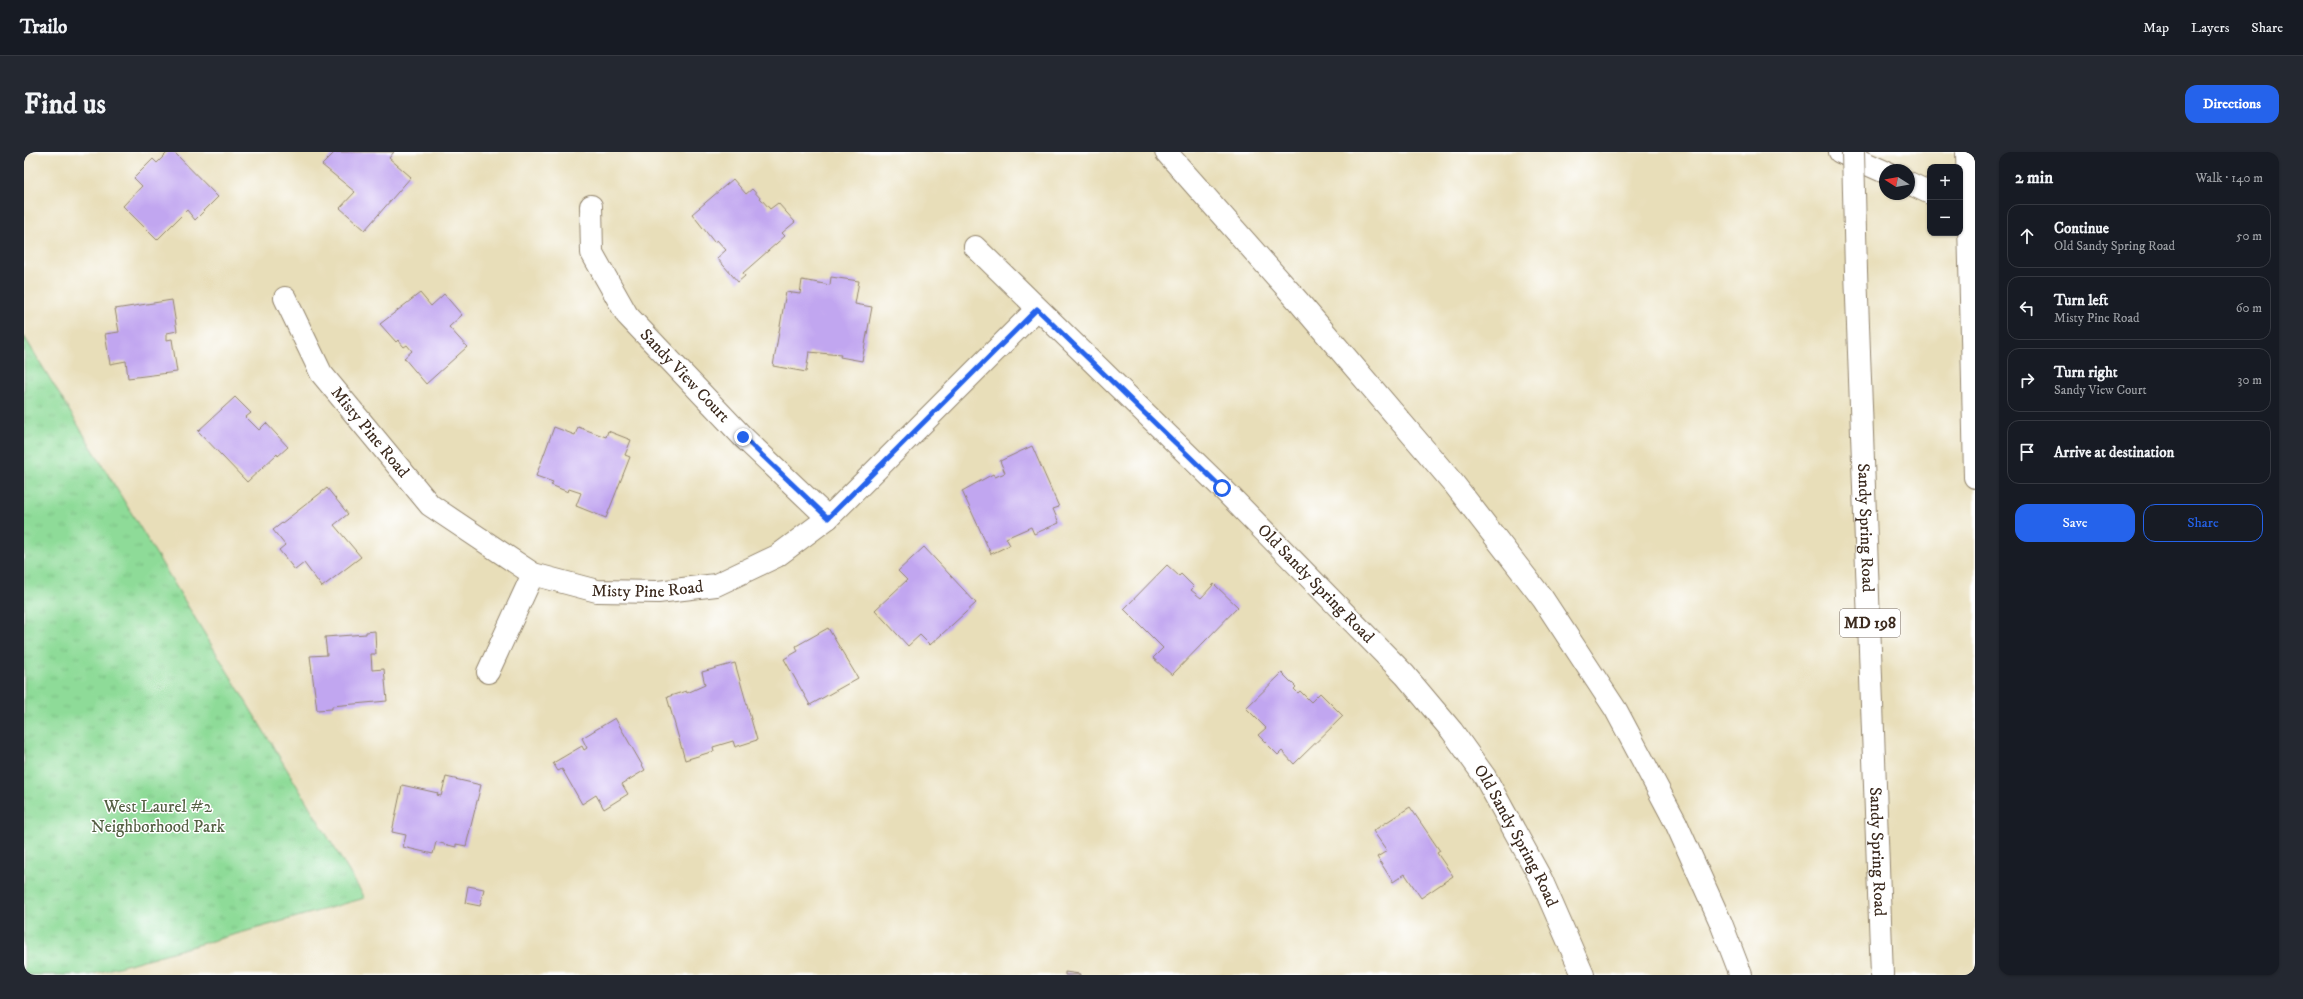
<!DOCTYPE html>
<html lang="en">
<head>
<meta charset="utf-8">
<style>
  :root { --surface:#171b24; --page:#242831; --text:#f1f3f6; --muted:#9ea1a6; --line:#363941; --accent:#2563eb }
  body { margin:0; font-family:"IM FELL DW Pica",serif; background:var(--page); color:var(--text) }
  .controls { position:absolute; right:12px; top:12px; display:grid; overflow:hidden; border-radius:8px; box-shadow:0 1px 3px #0004 }
  .controls button { width:36px; height:36px; display:grid; place-items:center; padding:0; border:0; border-bottom:1px solid var(--line); background:var(--surface); color:var(--text); font:20px sans-serif }
  .compass { position:absolute; left:1855px; top:12px; width:36px; height:36px; border-radius:50%; background:var(--surface); box-shadow:0 1px 3px #0004; rotate:281deg }
  .stop { position:absolute; width:12px; height:12px; margin:-9px; border:3px solid #2563eb; border-radius:50%; background:#fff }
  .stop.end { background:#2563eb; border-color:#fff; box-shadow:0 1px 4px #0008 }
  .list { margin:0; padding:0; list-style:none }
  h2 { display:flex; justify-content:space-between; align-items:center; height:52px; margin:0; padding:0 16px; font-size:17px }
  h2 small { font-size:13px; font-weight:400; color:var(--muted) }
  .list li { display:grid; grid-template-columns:26px 1fr auto; gap:12px; align-items:center; box-sizing:border-box; height:64px; margin:0 8px 8px; padding:0 8px; border:1px solid var(--line); border-radius:12px }
  .list b { display:block; font-size:15px; white-space:nowrap }
  .list p { margin:0; font-size:13px; white-space:nowrap; color:var(--muted) }
  .list em { font-size:13px; font-style:normal; color:var(--muted) }
  .actions { display:flex; gap:8px; padding:12px 16px }
  .actions a { flex:1; padding:9px 0; border:1px solid var(--accent); border-radius:12px; text-align:center; font-size:14px; color:var(--accent) }
  .actions .main { background:var(--accent); color:#fff }
  .icon { flex:none; width:22px; height:22px; fill:none; stroke:currentColor; stroke-width:2; stroke-linecap:round; stroke-linejoin:round }
  .map { position:relative; flex:none; width:1951px; height:823px; overflow:hidden; border-radius:12px }
  header { display:flex; align-items:center; gap:24px; box-sizing:border-box; height:56px; padding:0 20px; background:var(--surface); border-bottom:1px solid var(--line) }
  header strong { font-size:19px }
  nav { display:flex; gap:22px; margin-inline-start:auto; font-size:14px }
  .intro { display:flex; align-items:center; justify-content:space-between; box-sizing:border-box; height:96px; padding:0 24px }
  h1 { margin:0; font-size:28px }
  .button { padding:10px 18px; border-radius:12px; background:var(--accent); color:#fff; font-size:14px; font-weight:700 }
  main { display:flex; gap:24px; padding:0 24px }
  aside { flex:1; background:var(--surface); border-radius:12px; box-shadow:0 1px 3px #0004 }
  .map>svg:first-child { display:block }
</style>
</head>
<body>
<header>
<strong>Trailo</strong>
<nav><a>Map</a><a>Layers</a><a>Share</a></nav>
</header>
<div class="intro"><h1>Find us</h1><a class="button">Directions</a></div>
<main>
<div class="map">
<svg width="1951" height="823" viewBox="0 0 1951 823">
  <defs>
    <pattern id="park-tufts" width="24" height="20" patternUnits="userSpaceOnUse"><rect width="24" height="20" fill="#8edb98"/><path d="M3 7l-1-3M5 7V3M7 7l1-3M15 17l-1-3M17 17v-4M19 17l1-3" fill="none" stroke="#7bbc83"/></pattern>
  </defs>
  <rect width="100%" height="100%" fill="#fff"/>
  <filter id="ink" filterUnits="userSpaceOnUse"><feTurbulence type="fractalNoise" baseFrequency=".025" numOctaves="2"/><feDisplacementMap in="SourceGraphic" scale="8" xChannelSelector="R" yChannelSelector="G"/><feConvolveMatrix kernelMatrix="1 2 1 2 8 2 1 2 1" color-interpolation-filters="sRGB"/></filter>
  <filter id="wash" filterUnits="userSpaceOnUse"><feTurbulence type="fractalNoise" baseFrequency=".012" numOctaves="4" result="noise"/><feDisplacementMap in="SourceGraphic" scale="16" xChannelSelector="R" yChannelSelector="G"/><feGaussianBlur stdDeviation="0.9" result="paint"/><feColorMatrix in="noise" values="0 0 0 0 0 0 0 0 0 0 0 0 0 0 0 0 0 1.4 0 .05"/><feComposite in="paint" operator="in"/></filter>
  <g filter="url(#wash)">
    <rect width="100%" height="100%" fill="#e8deb9"/>
    <!-- park -->
    <path fill="url(#park-tufts)" stroke="#64825b" d="M 0,184 L 341,746 L 66,823 L 0,823 Z"/>
    <g id="blocks">
      <!-- building -->
      <path fill="#c1a6f0" d="M 144,0 L 150,0 L 194,45 L 171,68 L 163,58 L 133,88 L 99,54 L 118,34 L 110,26 L 129,7 L 133,11 Z
        M 311,0 L 370,0 L 365,6 L 387,25 L 341,78 L 316,56 L 331,40 L 298,13 Z
        M 709,27 L 722,42 L 728,37 L 746,57 L 754,51 L 771,70 L 758,81 L 761,84 L 719,121 L 721,124 L 714,130 L 693,106 L 702,98 L 693,88 L 690,90 L 668,62 Z
        M 807,125 L 835,129 L 831,152 L 848,155 L 838,209 L 816,205 L 817,203 L 785,200 L 782,220 L 749,214 L 762,140 L 776,142 L 778,128 L 806,133 Z
        M 396,141 L 407,154 L 420,142 L 438,163 L 425,175 L 443,195 L 402,232 L 380,206 L 388,199 L 383,193 L 380,195 L 374,188 L 372,190 L 356,172 Z
        M 148,148 L 153,179 L 143,181 L 143,188 L 148,187 L 153,220 L 104,226 L 102,209 L 86,212 L 81,182 L 95,180 L 91,157 Z
        M 211,245 L 227,261 L 222,265 L 235,278 L 242,271 L 264,295 L 254,304 L 253,302 L 223,330 L 174,279 Z
        M 530,275 L 551,283 L 554,275 L 582,285 L 584,279 L 607,288 L 601,303 L 606,305 L 582,366 L 552,354 L 557,341 L 545,337 L 544,340 L 527,333 L 529,330 L 512,324 Z
        M 1008,294 L 1035,355 L 1029,357 L 1035,371 L 1010,382 L 1007,375 L 982,386 L 986,393 L 967,402 L 938,339 L 969,322 L 971,325 L 981,321 L 976,309 Z
        M 303,336 L 324,362 L 310,373 L 337,405 L 298,435 L 280,411 L 271,418 L 255,398 L 261,393 L 249,378 Z
        M 900,395 L 952,451 L 906,493 L 896,483 L 884,494 L 851,458 L 883,428 L 874,419 Z
        M 1143,413 L 1155,424 L 1157,422 L 1170,435 L 1167,438 L 1177,446 L 1190,432 L 1214,455 L 1148,523 L 1129,506 L 1139,496 L 1100,457 Z
        M 804,476 L 834,526 L 786,553 L 760,507 L 774,499 L 772,494 Z
        M 351,479 L 352,502 L 347,502 L 348,518 L 360,517 L 363,549 L 308,554 L 308,557 L 293,558 L 286,504 L 303,503 L 301,485 L 342,482 L 342,480 Z
        M 711,511 L 733,588 L 711,595 L 709,589 L 689,595 L 690,599 L 661,608 L 643,545 L 662,539 L 663,541 L 681,533 L 678,520 Z
        M 1258,521 L 1272,535 L 1270,537 L 1274,541 L 1276,539 L 1287,550 L 1296,541 L 1319,564 L 1270,612 L 1258,599 L 1254,603 L 1234,583 L 1242,576 L 1222,556 Z
        M 591,566 L 621,618 L 598,632 L 604,642 L 580,657 L 572,643 L 558,652 L 538,617 L 534,619 L 529,611 L 558,594 L 560,598 L 563,596 L 558,586 Z
        M 422,625 L 457,633 L 442,694 L 432,692 L 432,695 L 412,690 L 409,702 L 379,695 L 382,683 L 368,680 L 378,633 L 414,641 L 413,643 L 417,644 Z
        M 1386,655 L 1416,699 L 1413,701 L 1429,724 L 1397,746 L 1381,722 L 1369,730 L 1353,705 L 1363,699 L 1349,679 Z
        M 444,734 L 460,737 L 456,754 L 441,751 Z
        M 1041,820 L 1056,822 L 1056,823 L 1041,823 Z"/>
    </g>
  </g>
  <g filter="url(#ink)">
    <use href="#blocks" fill-opacity="0" stroke="#92846c" stroke-width="1"/>
    <g fill="none" stroke-linecap="round" stroke-linejoin="round">
      <defs>
        <g id="minor">
          <path id="s1" d="M 567,54 L 568,101 L 603,163 L 719,285 L 804,366"/>
          <path id="s2" d="M 951,95 L 1198,336 L 1381,523 L 1428,579 L 1461,625 L 1517,727 L 1559,823"/>
          <path id="s3" d="M 261,146 L 297,221 L 406,353 L 509,422 L 573,439 L 634,440 L 692,433 L 753,404 L 804,366 L 1013,157"/>
          <path d="M 464,520 L 509,422"/>
        </g>
        <g id="primary">
          <path id="s4" d="M 1832,119 L 1858,823"/>
          <path d="M 1948,184 L 1951,325"/>
        </g>
        <path id="motorway" d="M 1142,0 L 1274,149 L 1430,332 L 1519,447 L 1592,558 L 1652,671 L 1697,771 L 1717,823
          M 1816,0 L 1861,20
          M 1885,31 L 1906,41"/>
      </defs>
      <!-- minor casing -->
      <use href="#minor" stroke="#92846c" stroke-width="24"/>
      <!-- primary casing -->
      <use href="#primary" stroke="#92846c" stroke-width="24"/>
      <!-- motorway casing -->
      <use href="#motorway" stroke="#92846c" stroke-width="24"/>
      <!-- minor -->
      <use href="#minor" stroke="#fff" stroke-width="22"/>
      <!-- primary -->
      <use href="#primary" stroke="#fff" stroke-width="22"/>
      <!-- motorway -->
      <use href="#motorway" stroke="#fff" stroke-width="22"/>
      <defs>
        <path id="primary-bridge" d="M 1829,0 L 1832,119
          M 1943,0 L 1948,184"/>
      </defs>
      <!-- primary-bridge casing -->
      <use href="#primary-bridge" stroke="#92846c" stroke-width="24" stroke-linecap="butt"/>
      <!-- primary-bridge -->
      <use href="#primary-bridge" stroke="#fff" stroke-width="22"/>
    </g>
  </g>
  <g fill="none" stroke-linecap="round" stroke-linejoin="round" filter="url(#ink)">
    <!-- route -->
    <path stroke="#2563eb" stroke-width="5" d="M 719,285 L 804,366 L 1013,157 L 1198,336"/>
  </g>
  <g text-anchor="middle" dominant-baseline="central" stroke-width="3" stroke-linejoin="round" paint-order="stroke">
    <!-- shield labels -->
    <rect fill="#fff" stroke="#766a62" stroke-width="1" x="1816" y="457" width="60" height="28" rx="3"/>
    <g font-size="16" font-weight="bold" fill="#3b2a1e">
      <text x="1846" y="471">MD 198</text>
    </g>
    <!-- street labels -->
    <g font-size="17" fill="#3b2a1e" stroke="#fff">
      <text stroke="none"><textPath href="#s1" startOffset="202">Sandy View Court</textPath></text>
      <text stroke="none"><textPath href="#s3" startOffset="160">Misty Pine Road</textPath></text>
      <text stroke="none"><textPath href="#s4" startOffset="257">Sandy Spring Road</textPath></text>
      <text stroke="none"><textPath href="#s2" startOffset="479">Old Sandy Spring Road</textPath></text>
      <text stroke="none"><textPath href="#s3" startOffset="495">Misty Pine Road</textPath></text>
      <text stroke="none"><textPath href="#s2" startOffset="803">Old Sandy Spring Road</textPath></text>
      <text stroke="none"><textPath href="#s4" startOffset="581">Sandy Spring Road</textPath></text>
    </g>
    <!-- park labels -->
    <g font-size="17" fill="#545f43" stroke="#fff">
      <text x="134" y="655">West Laurel #2<tspan x="134" dy="20">Neighborhood Park</tspan></text>
    </g>
  </g>
</svg>
<div class="controls">
<button>+</button>
<button>−</button>
</div>
<svg class="compass" viewBox="-18 -18 36 36"><path d="M0-13l5 13h-10z" fill="#e53935"/><path d="M0 13l5-13h-10z" fill="#9ea1a6"/></svg>
<div class="stop" style="left:1198px;top:336px"></div>
<div class="stop end" style="left:719px;top:285px"></div>
</div>
<aside>
<h2>2 min<small>Walk · 140 m</small></h2>
<ul class="list">
<li><svg class="icon" aria-label="ahead" viewBox="0 0 24 24"><path d="M12 20V5M6 11l6-6 6 6"/></svg><div><b>Continue</b><p>Old Sandy Spring Road</p></div><em>50 m</em></li>
<li><svg class="icon" aria-label="left" viewBox="0 0 24 24"><path d="M17 20v-9H6M10 6l-5 5 5 5"/></svg><div><b>Turn left</b><p>Misty Pine Road</p></div><em>60 m</em></li>
<li><svg class="icon" aria-label="right" viewBox="0 0 24 24"><path d="M7 20v-9h11M14 6l5 5-5 5"/></svg><div><b>Turn right</b><p>Sandy View Court</p></div><em>30 m</em></li>
<li><svg class="icon" aria-label="arrive" viewBox="0 0 24 24"><path d="M6 21V4h12l-3 4 3 4H6"/></svg><div><b>Arrive at destination</b></div></li>
</ul>
<div class="actions"><a class="main">Save</a><a>Share</a></div>
</aside>
</main>
</body>
</html>
